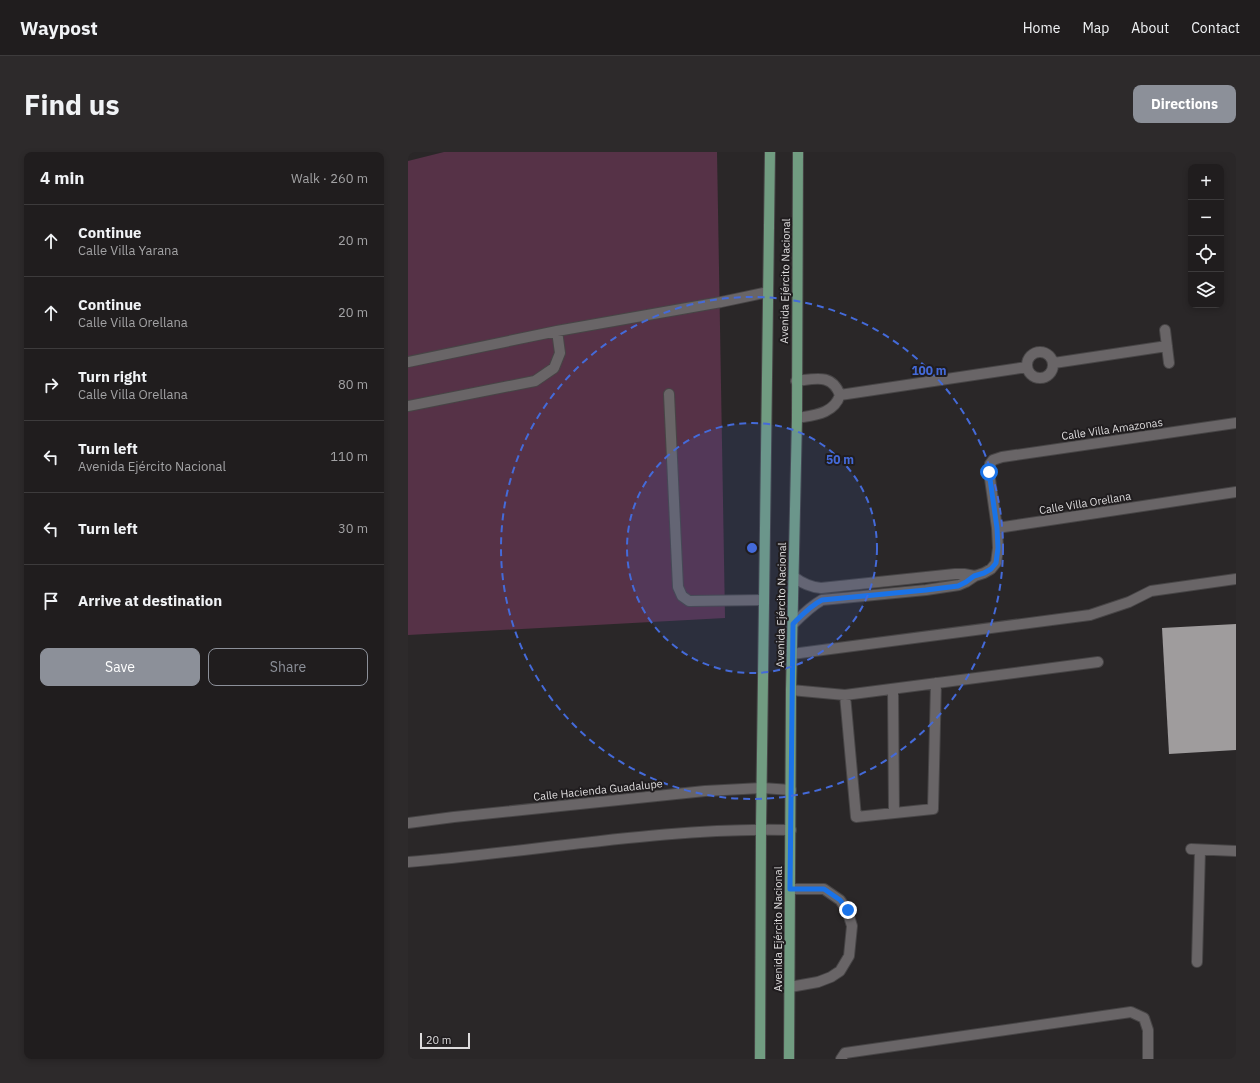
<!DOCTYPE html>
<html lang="en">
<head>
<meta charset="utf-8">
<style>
  :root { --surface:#201d1e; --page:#2d2a2b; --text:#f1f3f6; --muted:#a2a2a4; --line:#3d3b3c; --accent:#8c9099 }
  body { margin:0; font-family:"IBM Plex Sans",sans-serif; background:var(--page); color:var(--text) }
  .controls { position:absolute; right:12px; top:12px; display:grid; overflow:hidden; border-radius:8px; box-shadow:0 2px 6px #0003 }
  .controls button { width:36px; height:36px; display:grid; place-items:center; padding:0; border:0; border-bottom:1px solid var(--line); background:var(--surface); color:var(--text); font:20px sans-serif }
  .scale { position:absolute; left:12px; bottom:10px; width:50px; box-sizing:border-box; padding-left:4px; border:2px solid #dedcdd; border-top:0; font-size:11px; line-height:14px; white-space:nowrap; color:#dedcdd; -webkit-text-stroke:3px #201d1f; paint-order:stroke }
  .stop { position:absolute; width:12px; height:12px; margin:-9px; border:3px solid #1a73e8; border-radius:50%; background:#fff }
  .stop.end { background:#1a73e8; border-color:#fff; box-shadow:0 1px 4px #0008 }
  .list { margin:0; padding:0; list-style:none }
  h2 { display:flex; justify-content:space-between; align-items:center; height:52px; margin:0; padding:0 16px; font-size:17px }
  h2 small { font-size:13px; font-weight:400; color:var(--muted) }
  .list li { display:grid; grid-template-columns:26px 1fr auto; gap:12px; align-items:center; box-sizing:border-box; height:72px; padding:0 16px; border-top:1px solid var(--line) }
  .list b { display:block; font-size:15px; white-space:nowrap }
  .list p { margin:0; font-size:13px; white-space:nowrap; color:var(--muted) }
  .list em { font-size:13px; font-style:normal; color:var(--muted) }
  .actions { display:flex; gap:8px; padding:12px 16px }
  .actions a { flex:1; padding:9px 0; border:1px solid var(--accent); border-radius:8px; text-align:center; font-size:14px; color:var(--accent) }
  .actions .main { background:var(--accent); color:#fff }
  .icon { flex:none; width:22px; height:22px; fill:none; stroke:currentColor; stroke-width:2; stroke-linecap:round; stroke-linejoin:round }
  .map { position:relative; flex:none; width:828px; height:907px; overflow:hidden; border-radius:8px }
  header { display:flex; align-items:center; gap:24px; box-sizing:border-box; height:56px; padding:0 20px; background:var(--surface); border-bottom:1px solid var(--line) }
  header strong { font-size:19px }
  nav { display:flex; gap:22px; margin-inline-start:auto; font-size:14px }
  .intro { display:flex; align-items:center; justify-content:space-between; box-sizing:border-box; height:96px; padding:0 24px }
  h1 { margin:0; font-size:28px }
  .button { padding:10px 18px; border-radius:8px; background:var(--accent); color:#fff; font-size:14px; font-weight:700 }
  main { display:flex; gap:24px; padding:0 24px }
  aside { flex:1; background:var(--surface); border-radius:8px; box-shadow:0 2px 6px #0003 }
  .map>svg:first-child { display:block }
</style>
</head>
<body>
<header>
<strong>Waypost</strong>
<nav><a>Home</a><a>Map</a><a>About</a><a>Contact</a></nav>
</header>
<div class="intro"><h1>Find us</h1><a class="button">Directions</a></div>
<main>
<aside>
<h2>4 min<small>Walk · 260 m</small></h2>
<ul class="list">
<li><svg class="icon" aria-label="ahead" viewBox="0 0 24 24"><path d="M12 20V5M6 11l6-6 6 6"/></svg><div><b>Continue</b><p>Calle Villa Yarana</p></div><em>20 m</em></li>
<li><svg class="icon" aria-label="ahead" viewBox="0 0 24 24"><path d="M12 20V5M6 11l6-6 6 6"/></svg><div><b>Continue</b><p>Calle Villa Orellana</p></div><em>20 m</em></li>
<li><svg class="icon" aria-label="right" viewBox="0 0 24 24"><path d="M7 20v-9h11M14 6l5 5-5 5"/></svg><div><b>Turn right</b><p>Calle Villa Orellana</p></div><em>80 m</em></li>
<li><svg class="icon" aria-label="left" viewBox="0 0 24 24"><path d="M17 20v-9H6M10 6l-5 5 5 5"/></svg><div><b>Turn left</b><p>Avenida Ejército Nacional</p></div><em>110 m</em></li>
<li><svg class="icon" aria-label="left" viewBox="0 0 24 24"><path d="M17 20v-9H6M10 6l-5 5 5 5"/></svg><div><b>Turn left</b></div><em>30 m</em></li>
<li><svg class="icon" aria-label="arrive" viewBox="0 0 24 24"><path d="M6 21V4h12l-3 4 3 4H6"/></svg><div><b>Arrive at destination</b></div></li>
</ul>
<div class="actions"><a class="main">Save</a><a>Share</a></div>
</aside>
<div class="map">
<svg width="828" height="907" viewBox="0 0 828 907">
  <rect width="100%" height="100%" fill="#2a2728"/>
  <!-- green -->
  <path fill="#563247" d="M 36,0 L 309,0 L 317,466 L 0,483 L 0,9 Z"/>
  <!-- building -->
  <path fill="#9f9c9d" d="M 828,472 L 828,598 L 761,602 L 754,476 Z"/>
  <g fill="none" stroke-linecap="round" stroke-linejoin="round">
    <defs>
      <path id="minor" d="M 757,178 L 761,211
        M619 213a13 13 0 1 1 26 0a13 13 0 1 1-26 0Z
        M 0,210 L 149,179 L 313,150 L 360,140
        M 646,211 L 759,194
        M 388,229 C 407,227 424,221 432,243 C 426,262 406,263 389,266
        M 261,242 L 270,435 L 274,444 L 281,449 L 356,448
        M 432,243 L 619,215
        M 0,254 L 127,229 L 146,216 L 152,201 L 149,179
        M 589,376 L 828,340
        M 386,425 C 395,432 402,435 413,436 L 547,422 L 556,422 L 567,424
        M 385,472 C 394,463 403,454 414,448 L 518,438 L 551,433 L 558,430 L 567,424 L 576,421 L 583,417 L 588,411 L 590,396 L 589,376 L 581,320 L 582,312 L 585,308 L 594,305 L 828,271
        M 384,502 L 682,463 L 721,450 L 743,439 L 828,427
        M 485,537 L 486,661
        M 383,538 L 437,543 L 690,510
        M 437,543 L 448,665 L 525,657 L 528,531
        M 0,671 L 46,665 L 297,639 L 354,636 L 383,638
        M 783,697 L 828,699
        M 0,710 C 127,700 254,675 383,678
        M 789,810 L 792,698
        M 382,835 L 410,830 L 423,825 L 432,819 L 441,804 L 444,774 L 439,758 L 432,748 L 416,737 L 382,737
        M 433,907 L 437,901 L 723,860 L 736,866 L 740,878 L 740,907"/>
      <path id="major" d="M 352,907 L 353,677 L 362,0
        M 381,907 L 383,538 L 389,266 L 390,0"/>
    </defs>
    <!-- minor casing -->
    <use href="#minor" stroke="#474546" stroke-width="12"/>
    <!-- major casing -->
    <use href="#major" stroke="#474546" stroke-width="12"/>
    <!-- minor -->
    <use href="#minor" stroke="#696567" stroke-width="10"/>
    <!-- major -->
    <use href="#major" stroke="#719c81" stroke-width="10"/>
  </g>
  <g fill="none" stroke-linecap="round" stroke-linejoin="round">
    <!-- route -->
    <path stroke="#1a73e8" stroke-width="5" d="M 440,758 L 432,748 L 416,737 L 382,737 L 385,472 C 394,463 402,454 414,448 L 518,438 L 550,434 L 558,430 L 566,424 L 576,421 L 583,417 L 588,411 L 590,396 L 589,376 L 581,320"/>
  </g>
  <!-- distance rings -->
  <circle cx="344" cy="396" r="125" fill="#446ad9" fill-opacity=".12"/>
  <g fill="none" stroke="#446ad9" stroke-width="2" stroke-dasharray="7 5">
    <circle cx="344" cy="396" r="125"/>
    <circle cx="344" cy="396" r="251"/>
  </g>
  <g text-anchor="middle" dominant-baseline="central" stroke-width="4" stroke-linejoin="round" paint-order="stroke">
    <!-- street labels -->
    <g font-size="11" fill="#dedcdd" stroke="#201d1f">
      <text transform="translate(377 129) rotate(-89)">Avenida Ejército Nacional</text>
      <text transform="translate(704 277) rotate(-8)">Calle Villa Amazonas</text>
      <text transform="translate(677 351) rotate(-9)">Calle Villa Orellana</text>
      <text transform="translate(373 453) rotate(-89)">Avenida Ejército Nacional</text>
      <text transform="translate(190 638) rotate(-6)">Calle Hacienda Guadalupe</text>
      <text transform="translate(370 777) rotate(-90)">Avenida Ejército Nacional</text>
    </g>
  </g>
  <circle cx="344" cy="396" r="6" fill="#446ad9" stroke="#201d1f" stroke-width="2"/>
  <g font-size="12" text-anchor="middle" font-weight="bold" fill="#446ad9" stroke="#201d1f" stroke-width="4" stroke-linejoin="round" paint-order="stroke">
    <text x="521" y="223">100 m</text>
    <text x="432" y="312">50 m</text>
  </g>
</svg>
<div class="controls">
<button>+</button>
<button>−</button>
<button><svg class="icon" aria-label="locate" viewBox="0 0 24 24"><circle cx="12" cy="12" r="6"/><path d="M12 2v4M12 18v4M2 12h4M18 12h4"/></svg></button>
<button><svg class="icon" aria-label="layers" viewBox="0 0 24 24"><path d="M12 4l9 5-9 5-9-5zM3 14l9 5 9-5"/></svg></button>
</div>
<div class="scale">20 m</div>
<div class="stop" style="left:581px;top:320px"></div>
<div class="stop end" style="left:440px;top:758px"></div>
</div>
</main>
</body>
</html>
